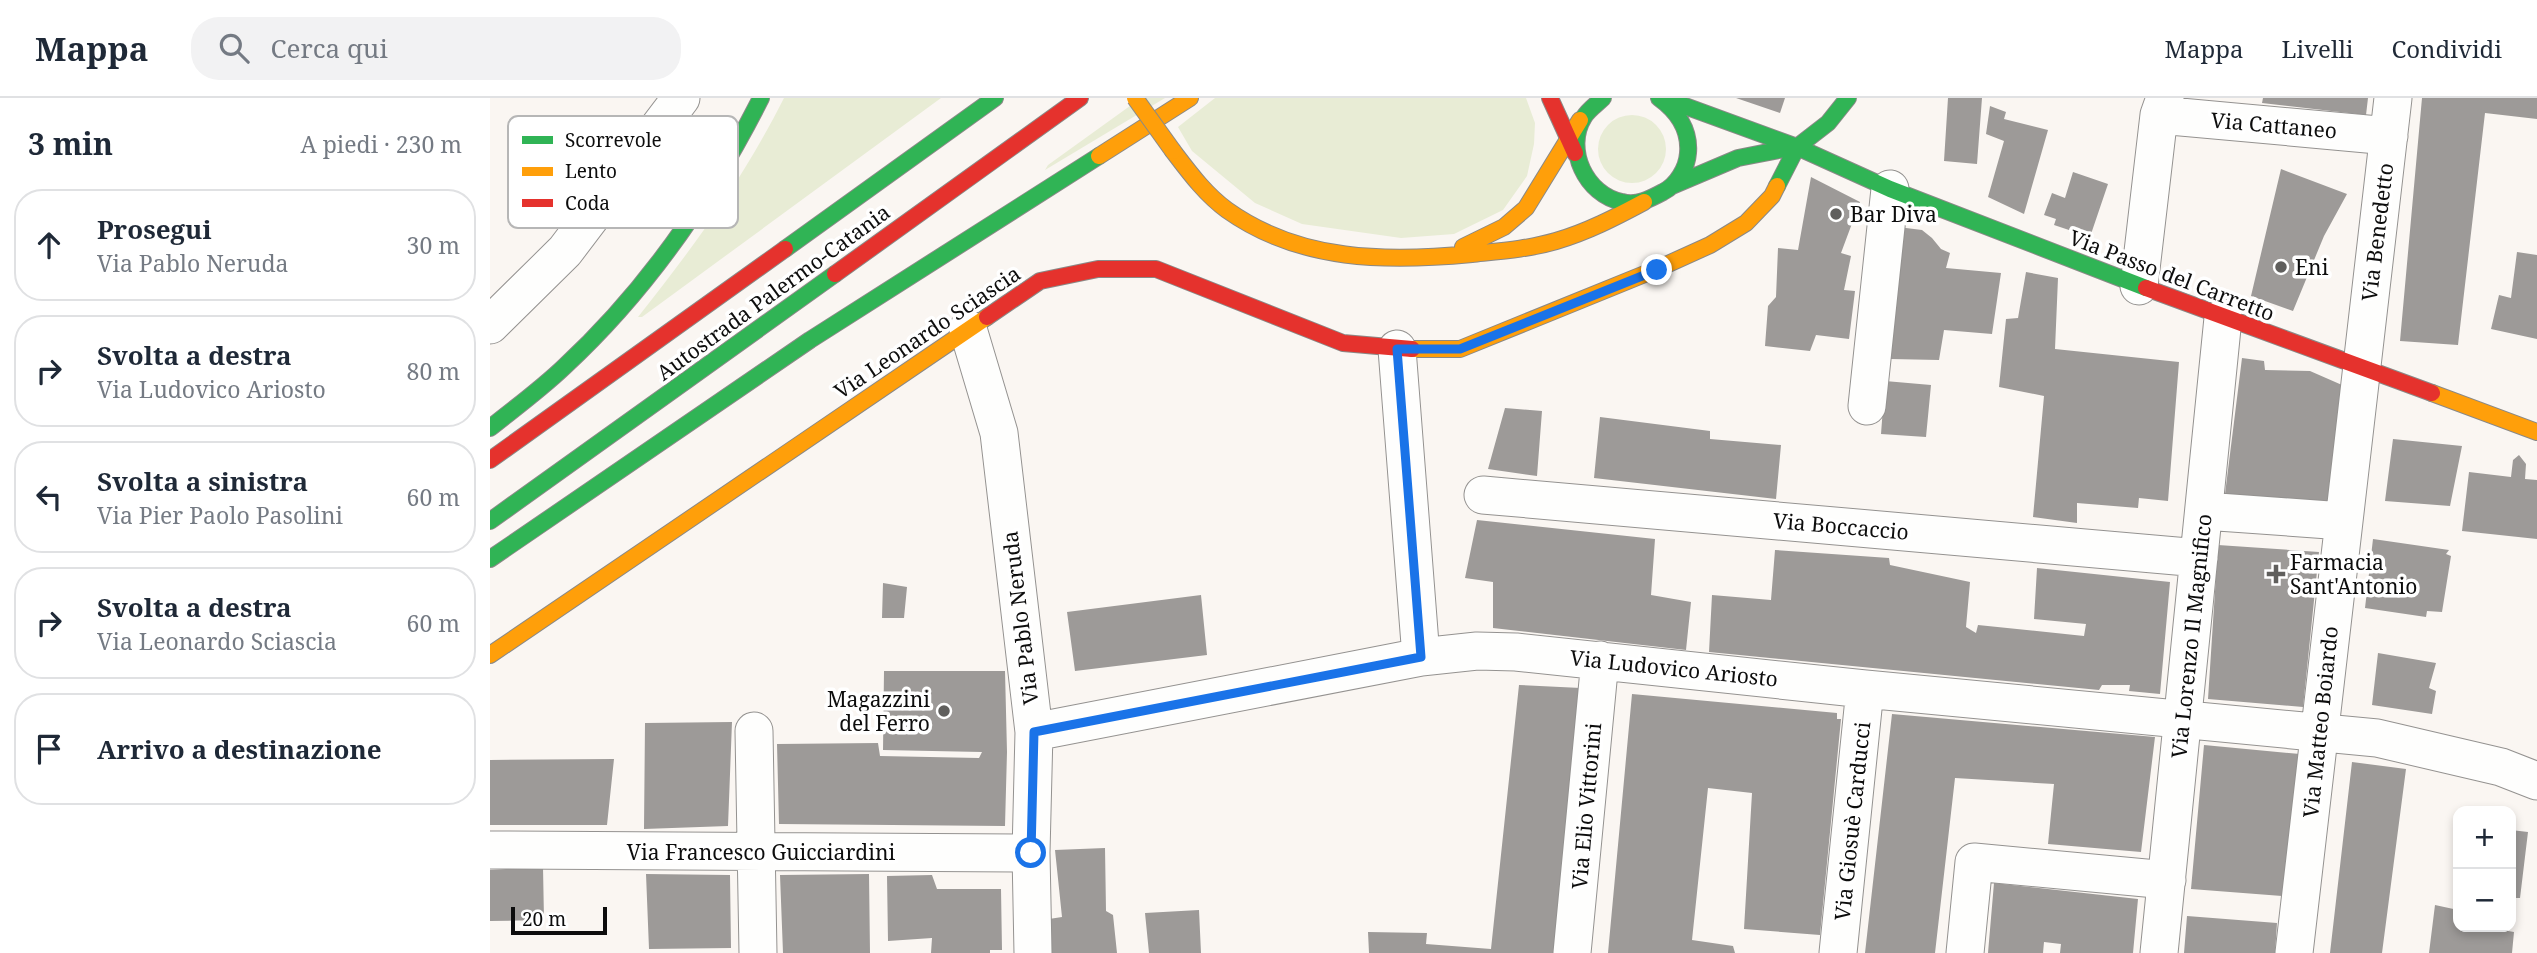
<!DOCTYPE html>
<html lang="it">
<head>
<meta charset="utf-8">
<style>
  :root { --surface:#fff; --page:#f2f2f3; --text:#1f2937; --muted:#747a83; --line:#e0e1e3 }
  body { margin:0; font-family:"Noto Serif",serif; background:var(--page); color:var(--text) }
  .controls { position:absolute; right:21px; bottom:21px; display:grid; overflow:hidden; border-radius:14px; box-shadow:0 4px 10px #0003 }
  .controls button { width:63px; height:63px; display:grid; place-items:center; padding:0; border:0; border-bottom:2px solid var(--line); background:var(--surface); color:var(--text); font:35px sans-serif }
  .scale { position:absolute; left:21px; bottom:18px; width:96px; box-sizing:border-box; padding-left:7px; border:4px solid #0d0d0d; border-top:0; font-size:19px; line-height:24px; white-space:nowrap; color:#0d0d0d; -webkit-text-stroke:5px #fff; paint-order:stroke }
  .stop { position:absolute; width:21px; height:21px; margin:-16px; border:5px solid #1a73e8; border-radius:50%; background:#fff }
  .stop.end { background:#1a73e8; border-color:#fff; box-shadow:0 2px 7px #0008 }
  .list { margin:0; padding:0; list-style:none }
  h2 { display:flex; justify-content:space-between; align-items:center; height:91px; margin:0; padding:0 28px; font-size:30px }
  h2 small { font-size:23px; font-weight:400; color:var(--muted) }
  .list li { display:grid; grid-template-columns:46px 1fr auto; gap:21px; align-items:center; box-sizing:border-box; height:112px; margin:0 14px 14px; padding:0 14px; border:2px solid var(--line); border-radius:28px }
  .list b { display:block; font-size:26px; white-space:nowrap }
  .list p { margin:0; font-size:23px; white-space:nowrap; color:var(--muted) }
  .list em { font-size:23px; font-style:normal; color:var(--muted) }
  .icon { flex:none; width:38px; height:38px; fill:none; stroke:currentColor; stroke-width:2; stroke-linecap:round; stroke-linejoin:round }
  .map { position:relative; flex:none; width:2047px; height:855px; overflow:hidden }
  header { display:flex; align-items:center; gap:42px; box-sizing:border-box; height:98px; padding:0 35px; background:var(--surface); border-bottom:2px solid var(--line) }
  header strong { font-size:33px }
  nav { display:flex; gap:38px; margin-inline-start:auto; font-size:24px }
  .search { width:490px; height:63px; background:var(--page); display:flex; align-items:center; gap:18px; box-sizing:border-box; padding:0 24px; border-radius:28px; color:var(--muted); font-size:26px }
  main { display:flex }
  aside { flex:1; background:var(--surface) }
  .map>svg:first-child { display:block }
</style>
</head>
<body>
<header>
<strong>Mappa</strong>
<div class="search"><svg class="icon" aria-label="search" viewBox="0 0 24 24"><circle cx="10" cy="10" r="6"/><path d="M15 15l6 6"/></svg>Cerca qui</div>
<nav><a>Mappa</a><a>Livelli</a><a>Condividi</a></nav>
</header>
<main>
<aside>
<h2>3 min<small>A piedi · 230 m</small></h2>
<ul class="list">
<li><svg class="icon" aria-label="ahead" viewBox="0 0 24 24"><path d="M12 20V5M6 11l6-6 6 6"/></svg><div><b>Prosegui</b><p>Via Pablo Neruda</p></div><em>30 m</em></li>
<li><svg class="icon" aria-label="right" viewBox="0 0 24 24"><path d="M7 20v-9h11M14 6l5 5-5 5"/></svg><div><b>Svolta a destra</b><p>Via Ludovico Ariosto</p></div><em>80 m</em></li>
<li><svg class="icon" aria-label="left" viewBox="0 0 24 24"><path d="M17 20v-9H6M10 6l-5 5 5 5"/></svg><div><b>Svolta a sinistra</b><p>Via Pier Paolo Pasolini</p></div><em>60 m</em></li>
<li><svg class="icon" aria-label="right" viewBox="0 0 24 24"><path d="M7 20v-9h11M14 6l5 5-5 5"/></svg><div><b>Svolta a destra</b><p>Via Leonardo Sciascia</p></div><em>60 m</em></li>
<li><svg class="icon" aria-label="arrive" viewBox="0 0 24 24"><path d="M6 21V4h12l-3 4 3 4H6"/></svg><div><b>Arrivo a destinazione</b></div></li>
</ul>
</aside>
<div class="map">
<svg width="2047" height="855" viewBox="0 0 2047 855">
  <rect width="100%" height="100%" fill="#faf6f2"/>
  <!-- green -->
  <path fill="#e8ecd5" d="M 294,0 L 451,0 L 152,219 L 148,219 C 205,147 252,83 294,0 Z
    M 651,0 L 675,0 L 555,72 L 558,67 Z
    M 725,0 L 1036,0 L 1045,25 L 1044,46 L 1037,78 L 1013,112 L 964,136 L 911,140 L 812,126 L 765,105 L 702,53 L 688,29 Z
    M1108 51a34 34 0 1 1 68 0a34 34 0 1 1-68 0Z"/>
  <!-- building -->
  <path fill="#9d9a98" d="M 1246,0 L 1295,0 L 1290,15 Z
    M 1458,0 L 1492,0 L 1487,66 L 1454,63 Z
    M 1773,0 L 1878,0 L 1876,17 L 1772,5 Z
    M 1932,0 L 2047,0 L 2047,21 L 1995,15 L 1968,247 L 1910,243 Z
    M 1500,8 L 1516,14 L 1514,21 L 1558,32 L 1534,116 L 1498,99 L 1514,43 L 1496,36 Z
    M 1791,71 L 1857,96 L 1834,138 L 1803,213 L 1761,198 Z
    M 1583,74 L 1618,86 L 1600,139 L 1564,127 L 1566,121 L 1554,117 L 1562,95 L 1575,100 Z
    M 1321,79 L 1370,104 L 1351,155 L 1361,158 L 1354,192 L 1365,193 L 1359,241 L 1326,237 L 1320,253 L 1275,248 L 1278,208 L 1286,199 L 1288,150 L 1308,152 Z
    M 1408,129 L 1432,132 L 1442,140 L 1451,151 L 1460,155 L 1456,170 L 1511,175 L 1502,236 L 1454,232 L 1449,262 L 1401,261 Z
    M 2027,154 L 2047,157 L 2047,241 L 2001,231 L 2009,197 L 2021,200 Z
    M 1536,174 L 1568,180 L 1565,251 L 1689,264 L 1678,403 L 1649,400 L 1648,410 L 1587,405 L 1587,425 L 1543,419 L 1554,298 L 1509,289 L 1516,221 L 1528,220 Z
    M 1752,260 L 1774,263 L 1775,272 L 1820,273 L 1852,287 L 1837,411 L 1735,396 Z
    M 1395,283 L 1441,287 L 1436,339 L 1391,336 Z
    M 1015,310 L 1052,313 L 1047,378 L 998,371 Z
    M 1110,319 L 1220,333 L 1220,341 L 1291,347 L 1286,401 L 1104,380 Z
    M 1903,341 L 1972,348 L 1960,408 L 1895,403 Z
    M 2029,357 L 2036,366 L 2035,381 L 2047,382 L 2047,441 L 1972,433 L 1979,374 L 2021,379 L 2023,362 Z
    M 987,422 L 1165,441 L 1161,497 L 1201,504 L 1196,552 L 1003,530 L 1003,484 L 975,480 Z
    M 1883,441 L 1959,452 L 1956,456 L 1961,458 L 1952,514 L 1937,513 L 1936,519 L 1875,510 Z
    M 1728,447 L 1829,454 L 1813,609 L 1718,601 Z
    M 1285,452 L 1399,460 L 1400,467 L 1480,484 L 1476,529 L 1486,535 L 1488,527 L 1594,538 L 1596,526 L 1544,521 L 1547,470 L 1680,484 L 1670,596 L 1639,593 L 1640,587 L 1612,587 L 1609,592 L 1219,554 L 1222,497 L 1281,502 Z
    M 393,485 L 417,489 L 414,520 L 392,520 Z
    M 711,497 L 717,557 L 585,573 L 577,514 Z
    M 1888,555 L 1946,565 L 1939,590 L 1946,593 L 1942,616 L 1882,607 Z
    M 394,573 L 515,573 L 517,654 L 515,728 L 289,726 L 287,646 L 388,645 L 390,658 L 489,660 L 492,654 L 393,652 Z
    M 1029,587 L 1091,590 L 1064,855 L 879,855 L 878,834 L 937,835 L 936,846 L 1001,851 Z
    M 1142,596 L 1347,615 L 1347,621 L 1351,621 L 1330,837 L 1254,831 L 1262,695 L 1218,690 L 1202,842 L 1243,848 L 1245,855 L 1118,855 Z
    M 1402,616 L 1665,639 L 1651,754 L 1558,746 L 1564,686 L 1465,680 L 1445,855 L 1375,855 Z
    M 242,624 L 238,728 L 154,731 L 155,625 Z
    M 1714,647 L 1810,656 L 1792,798 L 1701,791 Z
    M 124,661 L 117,727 L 0,727 L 0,662 Z
    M 1862,664 L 1916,671 L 1892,855 L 1840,855 Z
    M 2021,732 L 2038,734 L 2030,800 L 2021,800 Z
    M 615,750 L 616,813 L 623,817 L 627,855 L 560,855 L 559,821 L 572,819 L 565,752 Z
    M 53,769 L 54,822 L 0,823 L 0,772 Z
    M 156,776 L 240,777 L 241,850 L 159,851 Z
    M 379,776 L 380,855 L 293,855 L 290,777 Z
    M 442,777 L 447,791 L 511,791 L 512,852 L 500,852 L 500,855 L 441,855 L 442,840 L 398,843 L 397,778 Z
    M 1504,785 L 1648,801 L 1643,855 L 1570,855 L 1571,846 L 1554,844 L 1553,855 L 1498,855 Z
    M 1945,807 L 1968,812 L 1968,829 L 1995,829 L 2024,834 L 2022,855 L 1939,855 Z
    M 709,812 L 711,855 L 659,855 L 655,815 Z
    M 1697,818 L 1787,825 L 1785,855 L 1694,855 Z"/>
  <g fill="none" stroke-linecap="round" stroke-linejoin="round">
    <defs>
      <path id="street" d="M 1669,17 L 1899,38
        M 1649,188 L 1669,17 L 1675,0
        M 0,227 L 75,153 L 191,0
        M 478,231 L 509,335 L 544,634 L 541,755 L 543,855
        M 907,251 L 931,559
        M 1377,308 L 1400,91
        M 993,397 L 1709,460
        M 1714,413 L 1853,423
        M 264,633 L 268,855
        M 544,634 L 931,559 L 987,553 L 1026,554 L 1375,591 L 1887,640 L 2011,669 L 2047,683
        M 0,752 L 541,755
        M 1082,855 L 1110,562
        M 1348,855 L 1375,591
        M 1475,855 L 1484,764 L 1677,782
        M 1669,855 L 1733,220
        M 1804,855 L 1903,0"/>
      <path id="fast" d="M 1113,0 C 1107,6 1098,12 1094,19 C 1074,51 1096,97 1132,104 C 1147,108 1160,101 1173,94 C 1187,87 1197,70 1198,55 C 1200,32 1187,13 1169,0
        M 1173,0 L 1307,49 L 1400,91 L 1656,190
        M 1182,88 L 1248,60 L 1304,49
        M 1287,88 L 1307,49 L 1338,25 L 1358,0
        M 295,151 L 505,0
        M 0,330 C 25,310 51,291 74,269 C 156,193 221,99 271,0
        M 0,423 L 345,176
        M 0,461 L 320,242 L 609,58"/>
      <path id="slow" d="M 683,53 C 699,74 715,96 737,112 C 810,164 897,164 982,156 C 1011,153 1039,151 1066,143 C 1097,134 1126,119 1154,104
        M 609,58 L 700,0
        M 973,149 L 1014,129 L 1036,110 L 1090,22
        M 922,251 L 970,251 L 1167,171 L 1220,147 L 1256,125 L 1282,98 L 1287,88
        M 1942,295 L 2047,334
        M 0,557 L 497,219"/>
      <path id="jam" d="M 1060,0 L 1085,55
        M 345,176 L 590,0
        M 1656,190 L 1942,295
        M 497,219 L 550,183 L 608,171 L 666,171 L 853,245 L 922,251
        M 0,362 L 295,151"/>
    </defs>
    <!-- street casing -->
    <use href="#street" stroke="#949290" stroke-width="39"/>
    <!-- fast casing -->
    <use href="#fast" stroke="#8a8987" stroke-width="18"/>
    <!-- slow casing -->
    <use href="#slow" stroke="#8a8987" stroke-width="18"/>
    <!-- jam casing -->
    <use href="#jam" stroke="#8a8987" stroke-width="18"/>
    <!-- street -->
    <use href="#street" stroke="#fefefd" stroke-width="37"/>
    <!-- fast -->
    <use href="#fast" stroke="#30b455" stroke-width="16"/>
    <!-- slow -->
    <use href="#slow" stroke="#ff9f0a" stroke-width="16"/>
    <!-- jam -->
    <use href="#jam" stroke="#e5322d" stroke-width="16"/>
    <defs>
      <path id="slow-bridge" d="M 645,0 L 683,53"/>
    </defs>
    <!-- slow-bridge casing -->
    <use href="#slow-bridge" stroke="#8a8987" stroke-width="18" stroke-linecap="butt"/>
    <!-- slow-bridge -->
    <use href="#slow-bridge" stroke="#ff9f0a" stroke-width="16"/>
  </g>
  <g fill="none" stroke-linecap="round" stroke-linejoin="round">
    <!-- route -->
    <path stroke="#1a73e8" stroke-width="9" d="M 541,755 L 544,634 L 931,559 L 907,251 L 970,251 L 1167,172"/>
  </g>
  <!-- markers -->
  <g fill="#605f5d" stroke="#fff" stroke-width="2.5">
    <circle cx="1346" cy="116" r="7"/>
    <circle cx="1791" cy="169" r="7"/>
    <path d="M1782.5 465.5h7v7h7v7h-7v7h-7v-7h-7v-7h7z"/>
    <circle cx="454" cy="613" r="7"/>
  </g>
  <g text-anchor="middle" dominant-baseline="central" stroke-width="7" stroke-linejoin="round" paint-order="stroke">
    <!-- street labels -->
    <g font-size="21" fill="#0d0d0d" stroke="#fff">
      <text transform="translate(1784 27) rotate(5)">Via Cattaneo</text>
      <text transform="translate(1887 134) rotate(-83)">Via Benedetto</text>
      <text transform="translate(1682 177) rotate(21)">Via Passo del Carretto</text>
      <text transform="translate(283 194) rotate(-36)">Autostrada Palermo-Catania</text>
      <text transform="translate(437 234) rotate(-34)">Via Leonardo Sciascia</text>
      <text transform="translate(1351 428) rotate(5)">Via Boccaccio</text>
      <text transform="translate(530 520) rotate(-97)">Via Pablo Neruda</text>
      <text transform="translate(1701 538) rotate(-84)">Via Lorenzo Il Magnifico</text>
      <text transform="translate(1184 570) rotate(6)">Via Ludovico Ariosto</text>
      <text transform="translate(1830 624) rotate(-84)">Via Matteo Boiardo</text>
      <text transform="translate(1096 708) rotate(-85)">Via Elio Vittorini</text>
      <text transform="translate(1362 723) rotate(-84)">Via Giosuè Carducci</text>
      <text x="271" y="754">Via Francesco Guicciardini</text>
    </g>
    <!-- poi labels -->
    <g font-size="21" fill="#0d0d0d" stroke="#fff" text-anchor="start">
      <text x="1360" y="116">Bar Diva</text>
      <text x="1805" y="169">Eni</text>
      <text x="1800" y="464">Farmacia<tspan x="1800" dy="24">Sant'Antonio</tspan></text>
      <text x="440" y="601" text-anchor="end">Magazzini<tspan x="440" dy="24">del Ferro</tspan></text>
    </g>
  </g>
  <!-- legend -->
  <rect x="18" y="18" width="230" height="112" rx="10" fill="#fff" stroke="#b6b6b6" stroke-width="2"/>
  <rect x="32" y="38" width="31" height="8" fill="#30b455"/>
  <rect x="32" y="69" width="31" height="9" fill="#ff9f0a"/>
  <rect x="32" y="101" width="31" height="8" fill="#e5322d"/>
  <g font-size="19" fill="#0d0d0d">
    <text x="75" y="49">Scorrevole</text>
    <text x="75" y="80">Lento</text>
    <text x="75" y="112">Coda</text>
  </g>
</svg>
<div class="controls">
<button>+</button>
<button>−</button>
</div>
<div class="scale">20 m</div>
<div class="stop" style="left:541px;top:755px"></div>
<div class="stop end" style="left:1167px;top:172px"></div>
</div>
</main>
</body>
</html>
